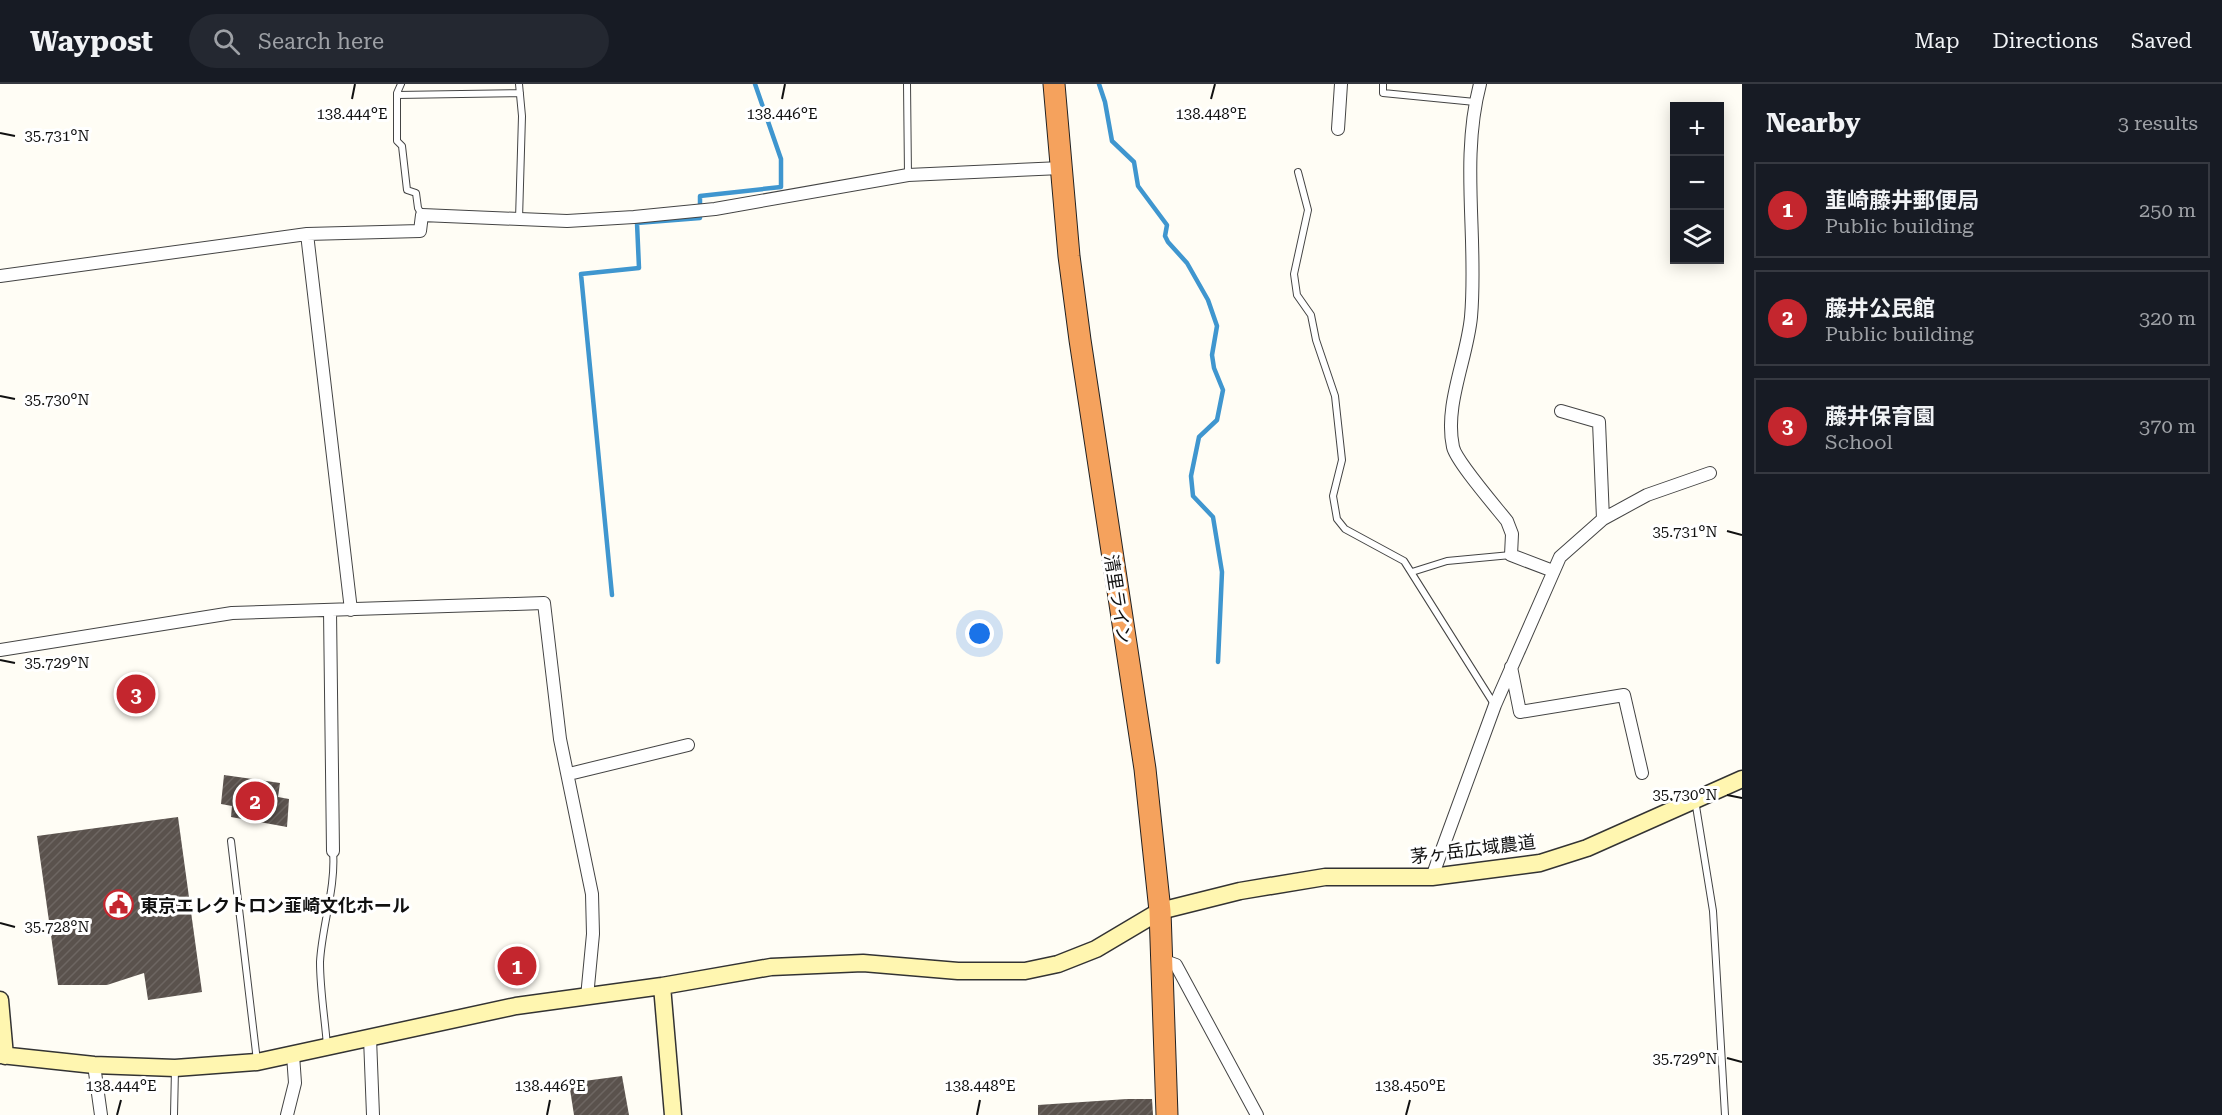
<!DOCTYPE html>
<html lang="en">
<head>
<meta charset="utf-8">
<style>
  :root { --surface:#171b24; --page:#242831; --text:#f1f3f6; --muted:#9ea1a6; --line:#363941; --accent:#c4262e }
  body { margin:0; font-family:"Roboto Serif","Noto Sans JP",serif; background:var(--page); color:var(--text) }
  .controls { position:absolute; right:18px; top:18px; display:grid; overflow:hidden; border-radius:0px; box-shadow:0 3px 15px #0003 }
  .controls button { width:54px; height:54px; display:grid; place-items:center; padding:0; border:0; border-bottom:2px solid var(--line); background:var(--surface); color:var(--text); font:30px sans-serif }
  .you { position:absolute; left:980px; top:550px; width:21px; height:21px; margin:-15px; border:4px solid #fff; border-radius:50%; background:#1a73e8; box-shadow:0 0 0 9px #1a73e833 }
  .badge { display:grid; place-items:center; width:39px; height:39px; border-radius:50%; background:var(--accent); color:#fff; font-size:20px; font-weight:700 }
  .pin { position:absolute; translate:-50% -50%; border:3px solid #fff; box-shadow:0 2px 6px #0006 }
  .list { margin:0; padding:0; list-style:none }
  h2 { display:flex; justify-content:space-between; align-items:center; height:78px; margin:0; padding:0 24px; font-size:26px }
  h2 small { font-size:20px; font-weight:400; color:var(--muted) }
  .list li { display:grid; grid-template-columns:39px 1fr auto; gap:18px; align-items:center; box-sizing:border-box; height:96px; margin:0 12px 12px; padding:0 12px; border:2px solid var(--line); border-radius:0px }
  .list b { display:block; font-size:22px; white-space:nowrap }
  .list p { margin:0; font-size:20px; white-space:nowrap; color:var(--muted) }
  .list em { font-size:20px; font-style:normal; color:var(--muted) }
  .icon { flex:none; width:33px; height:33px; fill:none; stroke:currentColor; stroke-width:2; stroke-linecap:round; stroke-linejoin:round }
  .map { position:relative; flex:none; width:1742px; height:1031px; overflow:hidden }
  header { display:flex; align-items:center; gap:36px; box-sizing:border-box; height:84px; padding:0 30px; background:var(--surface); border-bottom:2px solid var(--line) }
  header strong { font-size:28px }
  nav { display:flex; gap:33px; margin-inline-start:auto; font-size:21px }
  .search { width:420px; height:54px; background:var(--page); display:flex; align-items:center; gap:15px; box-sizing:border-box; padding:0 21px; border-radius:33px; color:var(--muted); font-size:22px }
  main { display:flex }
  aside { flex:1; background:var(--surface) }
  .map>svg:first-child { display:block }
</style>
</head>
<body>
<header>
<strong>Waypost</strong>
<div class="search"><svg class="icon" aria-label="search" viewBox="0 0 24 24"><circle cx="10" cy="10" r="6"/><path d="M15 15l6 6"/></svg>Search here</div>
<nav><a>Map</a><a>Directions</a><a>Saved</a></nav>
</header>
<main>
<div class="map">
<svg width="1742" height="1031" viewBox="0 0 1742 1031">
  <defs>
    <pattern id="building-hatch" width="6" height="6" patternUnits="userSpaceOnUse" patternTransform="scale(1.5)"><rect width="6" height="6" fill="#5a524d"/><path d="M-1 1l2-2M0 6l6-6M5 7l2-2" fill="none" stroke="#6d6662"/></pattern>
  </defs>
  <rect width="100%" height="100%" fill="#fffdf5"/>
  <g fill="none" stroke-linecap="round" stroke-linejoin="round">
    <!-- stream -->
    <path stroke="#3f96cf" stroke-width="4.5" d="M 1099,0 L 1105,18 L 1112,57 L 1134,78 L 1138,102 L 1167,141 L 1165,152 L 1168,158 L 1187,179 L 1208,216 L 1217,242 L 1212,271 L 1214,284 L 1223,306 L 1217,336 L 1199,353 L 1191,392 L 1193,412 L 1213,433 L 1222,488 L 1218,578
      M 612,511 L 581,190 L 639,184 L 637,139 L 700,134 L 700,112 L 781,103 L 781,75 L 755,0"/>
  </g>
  <!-- building -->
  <path fill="url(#building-hatch)" d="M 224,691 L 280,699 L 278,713 L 289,715 L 287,743 L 231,733 L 232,722 L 221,720 Z
    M 178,733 L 202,908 L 148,916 L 144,889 L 107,901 L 58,901 L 37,752 Z
    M 527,868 L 531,892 L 507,896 L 503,872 Z
    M 622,992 L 629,1031 L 574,1031 L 569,999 Z
    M 1127,1015 L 1152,1015 L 1153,1031 L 1038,1031 L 1038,1021 Z"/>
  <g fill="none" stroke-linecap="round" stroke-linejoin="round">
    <defs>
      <path id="lane" d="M 401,0 L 397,9 L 397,57 L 402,62 L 407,106 L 416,109 L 418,124 L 422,131
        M 519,0 L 522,32 L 519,135
        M 907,0 L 908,91
        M 1383,0 L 1383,9 L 1475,18
        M 397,11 L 520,9
        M 1298,88 L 1308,126 L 1294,190 L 1297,211 L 1311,231 L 1316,256 L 1335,312 L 1342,376 L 1333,412 L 1337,435 L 1345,445 L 1404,477 L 1494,620
        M 1412,488 L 1447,477 L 1511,471
        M 1695,716 L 1713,827 L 1725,1031
        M 231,757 L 257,977
        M 327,962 C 325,935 320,906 320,878 C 322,841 336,804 333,767
        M 174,1031 L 175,985"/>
      <path id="street" d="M 1480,0 C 1460,76 1478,155 1471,233 C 1467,275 1444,321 1453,363 C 1456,377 1496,423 1507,437 L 1512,450 L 1511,471 L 1553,487
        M 1338,45 L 1341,0
        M 307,150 L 420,147 L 422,131 L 567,137 L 634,133 L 715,125 L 908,91 L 1061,84
        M 0,192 L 307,150 L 351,526
        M 1561,327 L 1599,338 L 1603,435
        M 330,527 L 333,767
        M 0,566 L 232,529 L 544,519 L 560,655 L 592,810 L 593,850 L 587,913
        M 1511,583 L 1520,628 L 1624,611 L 1642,689
        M 569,690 L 688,661
        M 1432,793 L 1495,621 L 1560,473 L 1603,435 L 1647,411 L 1710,389
        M 1162,876 L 1176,881 L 1257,1031
        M 370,954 L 373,1031
        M 94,981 L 101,1031
        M 287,1031 L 295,999 L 293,971"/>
      <path id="secondary" d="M 662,902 L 673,1031
        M 0,916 L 5,972
        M 0,971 L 94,981 L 175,984 L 257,978 L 516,922 L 662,902 L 771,883 L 863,879 L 958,887 L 1025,887 L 1058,880 L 1096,865 L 1160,827 L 1240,807 L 1325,793 L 1432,793 L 1540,779 L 1587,764 L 1742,695"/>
      <path id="highway" d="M 1054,0 L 1069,172 L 1080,256 L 1145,685 L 1160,827 L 1167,1031"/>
    </defs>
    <!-- lane casing -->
    <use href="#lane" stroke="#444" stroke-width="8"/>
    <!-- street casing -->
    <use href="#street" stroke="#444" stroke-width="14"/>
    <!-- secondary casing -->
    <use href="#secondary" stroke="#333" stroke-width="19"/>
    <!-- highway casing -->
    <use href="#highway" stroke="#222" stroke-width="23"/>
    <!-- lane -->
    <use href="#lane" stroke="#fff" stroke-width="6"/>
    <!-- street -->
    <use href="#street" stroke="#fff" stroke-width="12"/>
    <!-- secondary -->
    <use href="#secondary" stroke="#fff6b0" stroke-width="16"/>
    <!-- highway -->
    <use href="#highway" stroke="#f5a25d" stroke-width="21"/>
  </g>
  <!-- ticks -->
  <path fill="none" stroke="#111" stroke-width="2" d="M 352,15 L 355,0M 782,15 L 785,0M 1211,15 L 1215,0M 0,49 L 15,52M 0,312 L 15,315M 1727,447 L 1742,451M 0,576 L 15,579M 1727,711 L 1742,714M 0,839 L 15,843M 1727,974 L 1742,978M 117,1031 L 121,1016M 547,1031 L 550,1016M 977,1031 L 980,1016M 1406,1031 L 1410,1016"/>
  <!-- icons -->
  <defs>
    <symbol id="civic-ring" viewBox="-11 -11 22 22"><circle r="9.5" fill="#fff" stroke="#c4262e" stroke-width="1.5"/><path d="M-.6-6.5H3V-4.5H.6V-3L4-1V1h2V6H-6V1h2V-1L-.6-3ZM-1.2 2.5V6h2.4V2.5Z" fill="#c4262e"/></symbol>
  </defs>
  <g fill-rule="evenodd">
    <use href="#civic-ring" x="102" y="804" width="33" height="33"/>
  </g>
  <g text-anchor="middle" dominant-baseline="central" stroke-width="6" stroke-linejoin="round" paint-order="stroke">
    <!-- street labels -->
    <g font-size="18" fill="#111" stroke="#fff">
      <text transform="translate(1118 515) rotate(81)">清里ライン</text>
      <text transform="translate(1473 765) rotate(-7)">茅ヶ岳広域農道</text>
    </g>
    <!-- poi labels -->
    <g font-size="18" font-weight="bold" fill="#111" stroke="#fff" text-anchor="start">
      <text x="140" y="821">東京エレクトロン韮崎文化ホール</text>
    </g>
  </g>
  <g font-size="15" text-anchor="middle" fill="#111" stroke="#fff" stroke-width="6" stroke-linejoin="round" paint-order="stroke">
    <text x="352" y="35">138.444°E</text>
    <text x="782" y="35">138.446°E</text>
    <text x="1211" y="35">138.448°E</text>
    <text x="57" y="57">35.731°N</text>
    <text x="57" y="321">35.730°N</text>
    <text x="1685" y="453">35.731°N</text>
    <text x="57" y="584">35.729°N</text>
    <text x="1685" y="716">35.730°N</text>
    <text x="57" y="848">35.728°N</text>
    <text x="1685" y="980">35.729°N</text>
    <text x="121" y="1007">138.444°E</text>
    <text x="550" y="1007">138.446°E</text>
    <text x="980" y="1007">138.448°E</text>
    <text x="1410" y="1007">138.450°E</text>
  </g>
</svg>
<div class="controls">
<button>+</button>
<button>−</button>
<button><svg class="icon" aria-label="layers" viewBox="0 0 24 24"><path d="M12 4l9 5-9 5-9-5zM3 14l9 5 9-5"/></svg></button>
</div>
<div class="you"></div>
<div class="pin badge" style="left:517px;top:882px">1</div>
<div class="pin badge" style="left:255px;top:717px">2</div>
<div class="pin badge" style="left:136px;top:610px">3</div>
</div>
<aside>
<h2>Nearby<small>3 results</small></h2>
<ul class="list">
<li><span class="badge">1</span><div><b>韮崎藤井郵便局</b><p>Public building</p></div><em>250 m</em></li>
<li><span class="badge">2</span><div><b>藤井公民館</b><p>Public building</p></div><em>320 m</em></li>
<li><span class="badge">3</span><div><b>藤井保育園</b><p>School</p></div><em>370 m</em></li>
</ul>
</aside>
</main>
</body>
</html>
